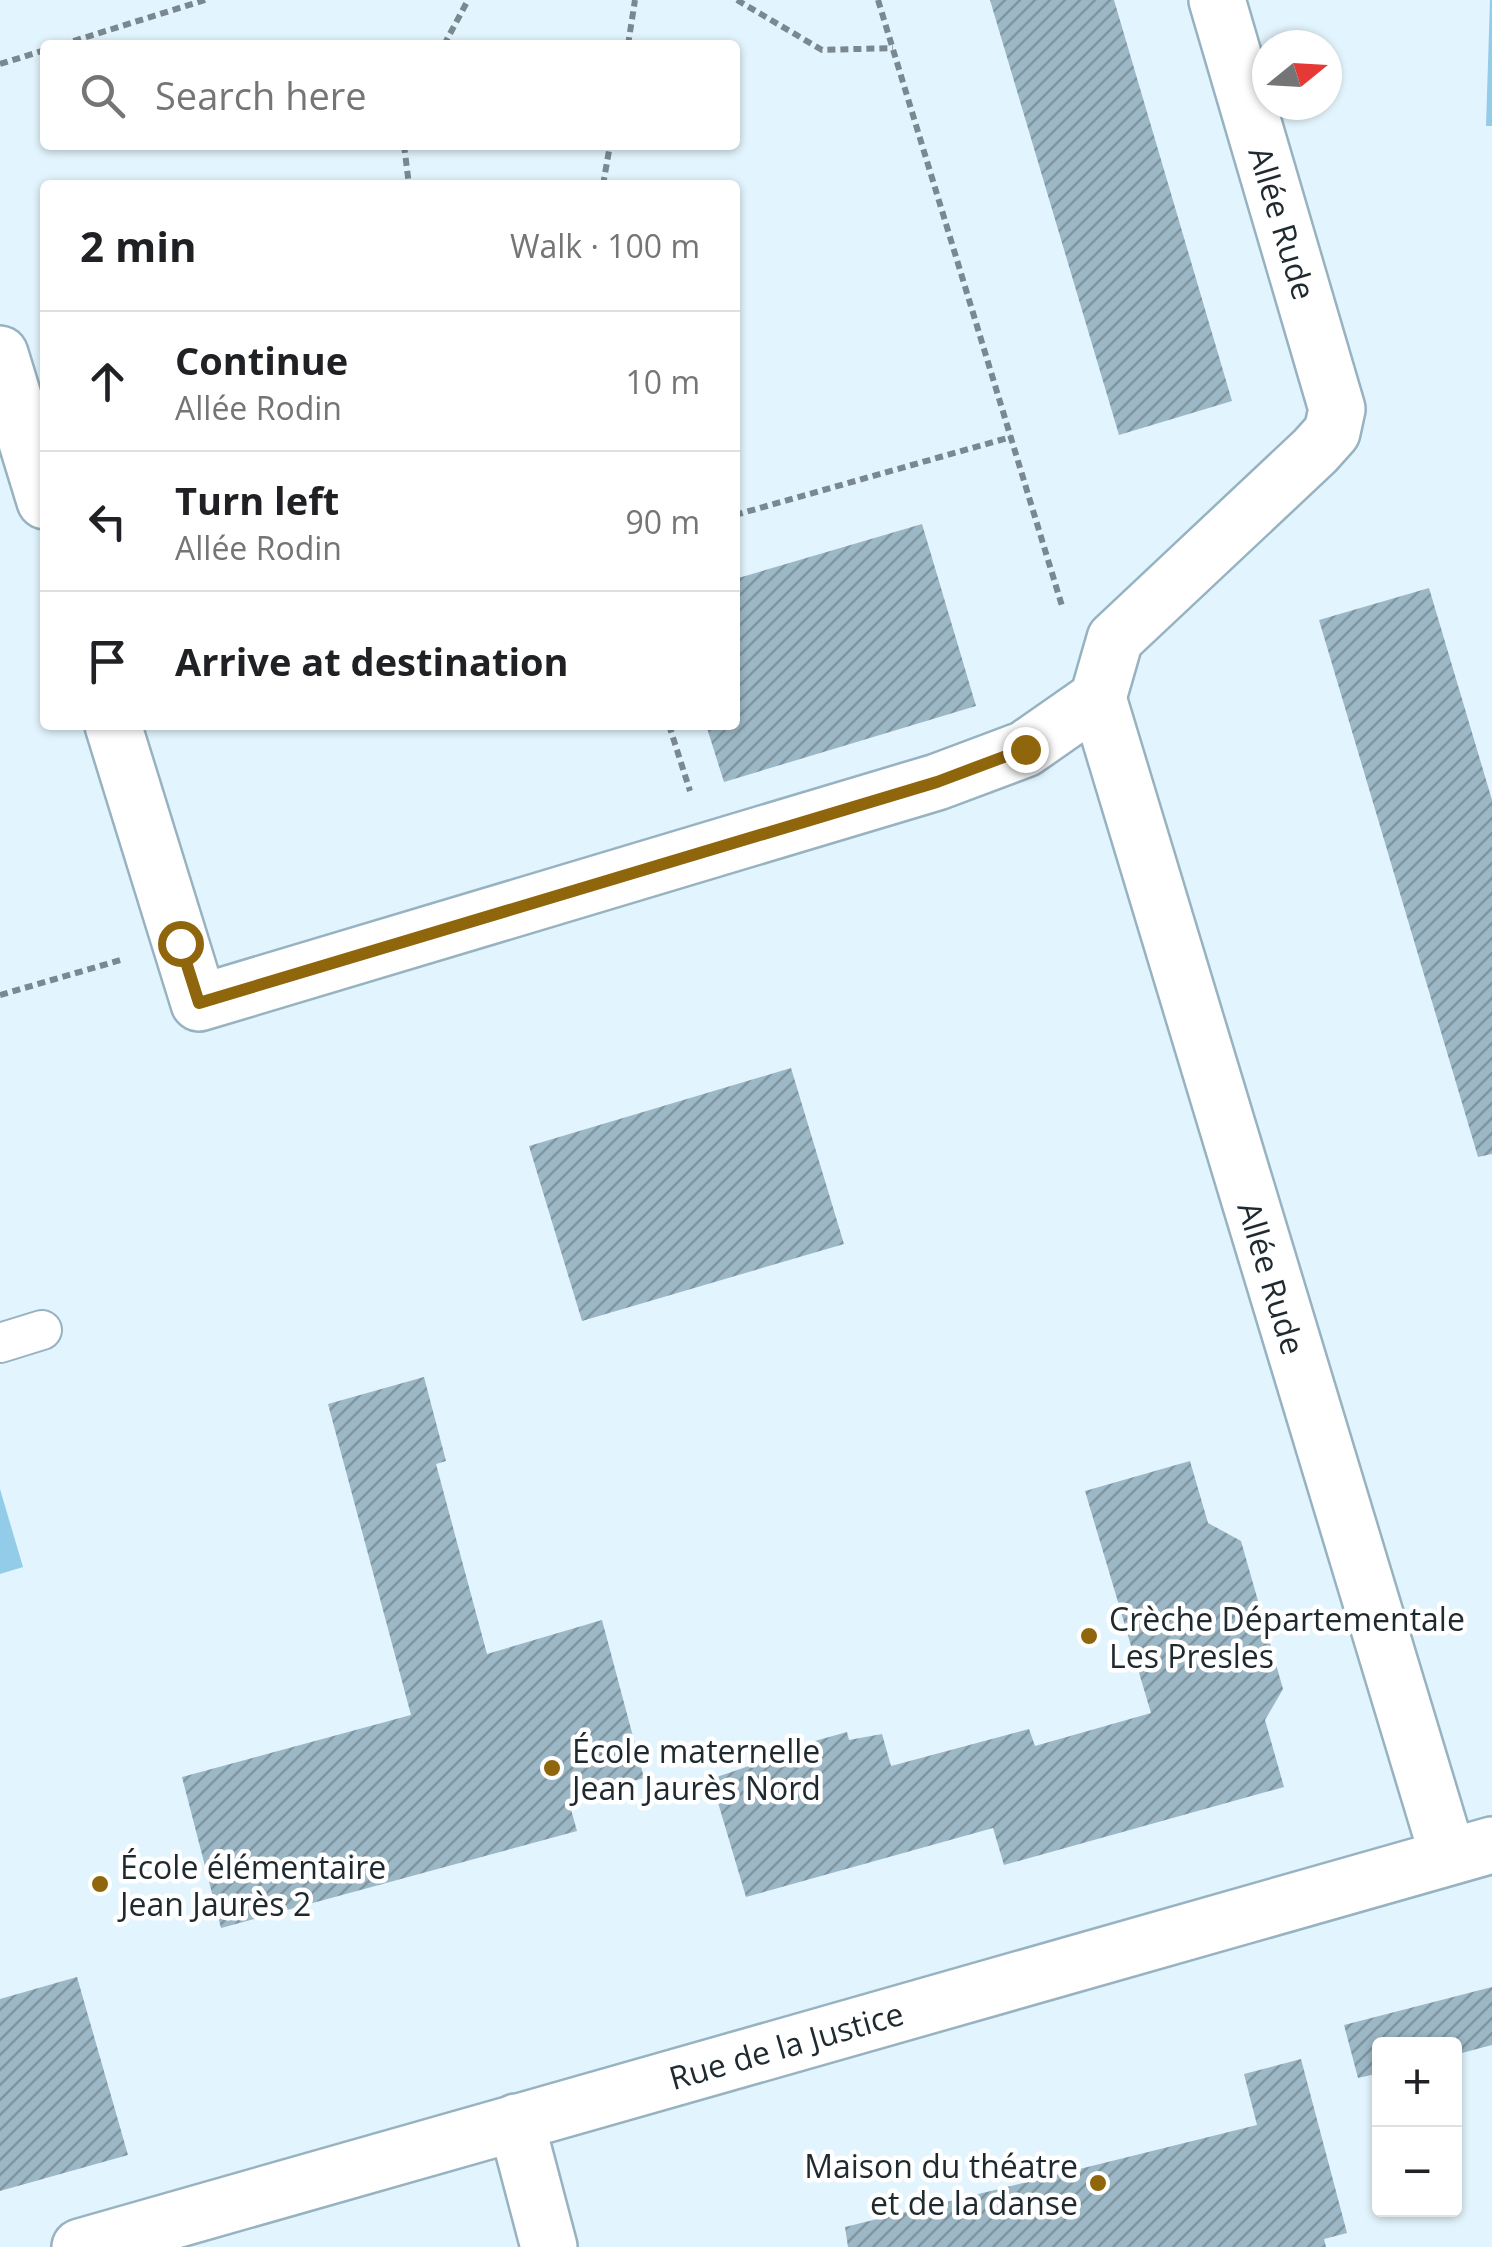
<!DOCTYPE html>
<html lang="en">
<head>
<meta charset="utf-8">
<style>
  :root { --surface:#fff; --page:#f2f2f2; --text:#202124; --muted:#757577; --line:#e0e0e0 }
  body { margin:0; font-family:"Open Sans",sans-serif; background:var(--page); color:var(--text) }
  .controls { position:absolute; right:30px; bottom:30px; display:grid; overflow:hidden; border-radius:10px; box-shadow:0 2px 8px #0004 }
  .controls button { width:90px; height:90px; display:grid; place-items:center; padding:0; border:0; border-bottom:2px solid var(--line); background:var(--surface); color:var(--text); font:50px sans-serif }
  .compass { position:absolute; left:1252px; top:30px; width:90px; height:90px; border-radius:50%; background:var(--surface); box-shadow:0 2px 8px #0004; rotate:72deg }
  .stop { position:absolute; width:30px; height:30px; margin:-22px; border:8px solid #8f660c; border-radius:50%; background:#fff }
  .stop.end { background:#8f660c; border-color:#fff; box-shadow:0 2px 10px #0008 }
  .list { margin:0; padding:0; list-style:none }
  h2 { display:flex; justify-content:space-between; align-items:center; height:130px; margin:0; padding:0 40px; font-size:42px }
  h2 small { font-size:32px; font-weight:400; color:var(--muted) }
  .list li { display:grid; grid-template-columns:65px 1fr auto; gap:30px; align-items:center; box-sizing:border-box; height:140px; padding:0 40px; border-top:2px solid var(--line) }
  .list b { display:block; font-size:38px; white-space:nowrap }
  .list p { margin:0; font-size:32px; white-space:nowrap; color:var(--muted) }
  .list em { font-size:32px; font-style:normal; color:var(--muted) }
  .icon { flex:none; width:55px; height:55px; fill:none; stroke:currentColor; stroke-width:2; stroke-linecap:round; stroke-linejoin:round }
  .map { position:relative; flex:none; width:1492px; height:2247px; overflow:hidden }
  .search { position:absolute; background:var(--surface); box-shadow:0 2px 8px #0004; left:40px; top:40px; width:700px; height:110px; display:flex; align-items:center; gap:25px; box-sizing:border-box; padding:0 35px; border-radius:10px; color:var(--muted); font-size:38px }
  .panel { position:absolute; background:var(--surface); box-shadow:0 2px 8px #0004; left:40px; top:180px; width:700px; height:550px; border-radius:10px }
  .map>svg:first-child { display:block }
</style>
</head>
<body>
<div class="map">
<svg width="1492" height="2247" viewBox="0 0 1492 2247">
  <defs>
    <pattern id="building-hatch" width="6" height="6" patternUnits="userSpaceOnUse" patternTransform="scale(2.5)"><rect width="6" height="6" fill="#9cb7c5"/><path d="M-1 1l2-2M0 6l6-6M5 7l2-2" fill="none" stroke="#7f95a0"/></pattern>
  </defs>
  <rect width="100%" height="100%" fill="#e2f4fd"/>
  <!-- pitch -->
  <path fill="#92cce9" d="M 1490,0 L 1492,0 L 1492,126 L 1486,126 Z
    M 0,1489 L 23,1567 L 0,1574 Z"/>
  <!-- building -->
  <path fill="url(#building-hatch)" d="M 990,0 L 1114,0 L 1232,401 L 1119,435 Z
    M 922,524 L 976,706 L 724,782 L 706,725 L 735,725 L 735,579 Z
    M 1429,588 L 1492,800 L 1492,1154 L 1478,1157 L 1319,620 Z
    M 791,1068 L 844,1244 L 582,1321 L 529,1146 Z
    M 424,1377 L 446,1461 L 436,1464 L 487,1654 L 602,1620 L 644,1778 L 568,1799 L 577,1831 L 221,1928 L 182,1777 L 411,1715 L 328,1404 Z
    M 1190,1461 L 1208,1523 L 1241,1541 L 1283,1689 L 1265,1720 L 1284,1787 L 1004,1865 L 993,1828 L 746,1897 L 711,1779 L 752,1765 L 750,1759 L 847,1732 L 849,1740 L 882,1734 L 891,1766 L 1029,1729 L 1035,1746 L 1151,1713 L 1085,1491 Z
    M 77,1977 L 128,2155 L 0,2191 L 0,1999 Z
    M 1492,1987 L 1492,2045 L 1454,2055 L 1454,2044 L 1380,2044 L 1380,2073 L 1358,2078 L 1344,2025 Z
    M 1301,2059 L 1347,2233 L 1324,2239 L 1326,2247 L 848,2247 L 845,2227 L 1257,2125 L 1244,2074 Z"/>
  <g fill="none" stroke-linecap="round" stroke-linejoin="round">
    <defs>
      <path id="service" d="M 0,1343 L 42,1330"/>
      <path id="minor" d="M 0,354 L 45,501
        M 1098,698 L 1448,1856
        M 1098,698 L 1115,639 L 1315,451 L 1332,432 L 1337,409 L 1217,0
        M 113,725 L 199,1003 L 937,782 L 1025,749 L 1098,698
        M 516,2122 L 549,2247
        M 80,2247 L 1492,1845"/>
    </defs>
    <!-- service casing -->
    <use href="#service" stroke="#97b2c0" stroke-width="42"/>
    <!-- minor casing -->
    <use href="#minor" stroke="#97b2c0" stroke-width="60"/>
    <!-- path -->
    <path stroke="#7a8890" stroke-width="6" stroke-dasharray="8 5" stroke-linecap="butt" d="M 737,0 L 822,50 L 893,48
      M 878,0 L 1062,606
      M 61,45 L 205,0
      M 444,45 L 468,0
      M 628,45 L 635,0
      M 0,64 L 45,50
      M 404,145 L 409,185
      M 603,185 L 610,145
      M 735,515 L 1011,437
      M 669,725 L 690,791
      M 0,995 L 124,959"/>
    <!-- service -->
    <use href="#service" stroke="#fff" stroke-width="38"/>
    <!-- minor -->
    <use href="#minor" stroke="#fff" stroke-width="55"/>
  </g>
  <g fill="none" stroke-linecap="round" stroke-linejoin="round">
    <!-- route -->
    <path stroke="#8f660c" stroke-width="12" d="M 180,943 L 199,1003 L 937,782 L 1025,749"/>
  </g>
  <!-- markers -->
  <g fill="#8f660c" stroke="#fff" stroke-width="4">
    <circle cx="1089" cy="1636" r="10"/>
    <circle cx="552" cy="1768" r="10"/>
    <circle cx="100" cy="1884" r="10"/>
    <circle cx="1098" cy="2183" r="10"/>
  </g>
  <g text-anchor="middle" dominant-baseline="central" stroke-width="9" stroke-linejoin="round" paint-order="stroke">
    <!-- street labels -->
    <g font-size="32" fill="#1f2a30" stroke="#fff">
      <text transform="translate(1283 223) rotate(73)">Allée Rude</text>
      <text transform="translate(1272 1278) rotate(73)">Allée Rude</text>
      <text transform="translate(786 2045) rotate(-16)">Rue de la Justice</text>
    </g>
    <!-- poi labels -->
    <g font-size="32" fill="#1f2a30" stroke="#fff" text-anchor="start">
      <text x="1109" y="1618">Crèche Départementale<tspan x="1109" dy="37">Les Presles</tspan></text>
      <text x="572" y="1750">École maternelle<tspan x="572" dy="37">Jean Jaurès Nord</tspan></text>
      <text x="120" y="1866">École élémentaire<tspan x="120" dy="37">Jean Jaurès 2</tspan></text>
      <text x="1078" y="2165" text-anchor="end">Maison du théatre<tspan x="1078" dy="37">et de la danse</tspan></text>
    </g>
  </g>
</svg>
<div class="controls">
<button>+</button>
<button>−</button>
</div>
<svg class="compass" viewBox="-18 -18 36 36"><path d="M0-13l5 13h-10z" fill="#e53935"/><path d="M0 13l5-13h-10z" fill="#757577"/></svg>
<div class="stop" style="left:180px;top:943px"></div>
<div class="stop end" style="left:1025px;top:749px"></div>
<div class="search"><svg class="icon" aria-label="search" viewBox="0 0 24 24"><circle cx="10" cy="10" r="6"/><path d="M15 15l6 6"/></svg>Search here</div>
<section class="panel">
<h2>2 min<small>Walk · 100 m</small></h2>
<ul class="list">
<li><svg class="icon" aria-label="ahead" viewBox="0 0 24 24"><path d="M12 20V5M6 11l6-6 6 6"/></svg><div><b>Continue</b><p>Allée Rodin</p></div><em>10 m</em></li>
<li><svg class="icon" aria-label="left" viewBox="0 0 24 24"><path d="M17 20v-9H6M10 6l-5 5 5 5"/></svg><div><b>Turn left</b><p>Allée Rodin</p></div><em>90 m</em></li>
<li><svg class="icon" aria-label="arrive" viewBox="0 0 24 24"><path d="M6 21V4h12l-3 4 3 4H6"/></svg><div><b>Arrive at destination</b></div></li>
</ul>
</section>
</div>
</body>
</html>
